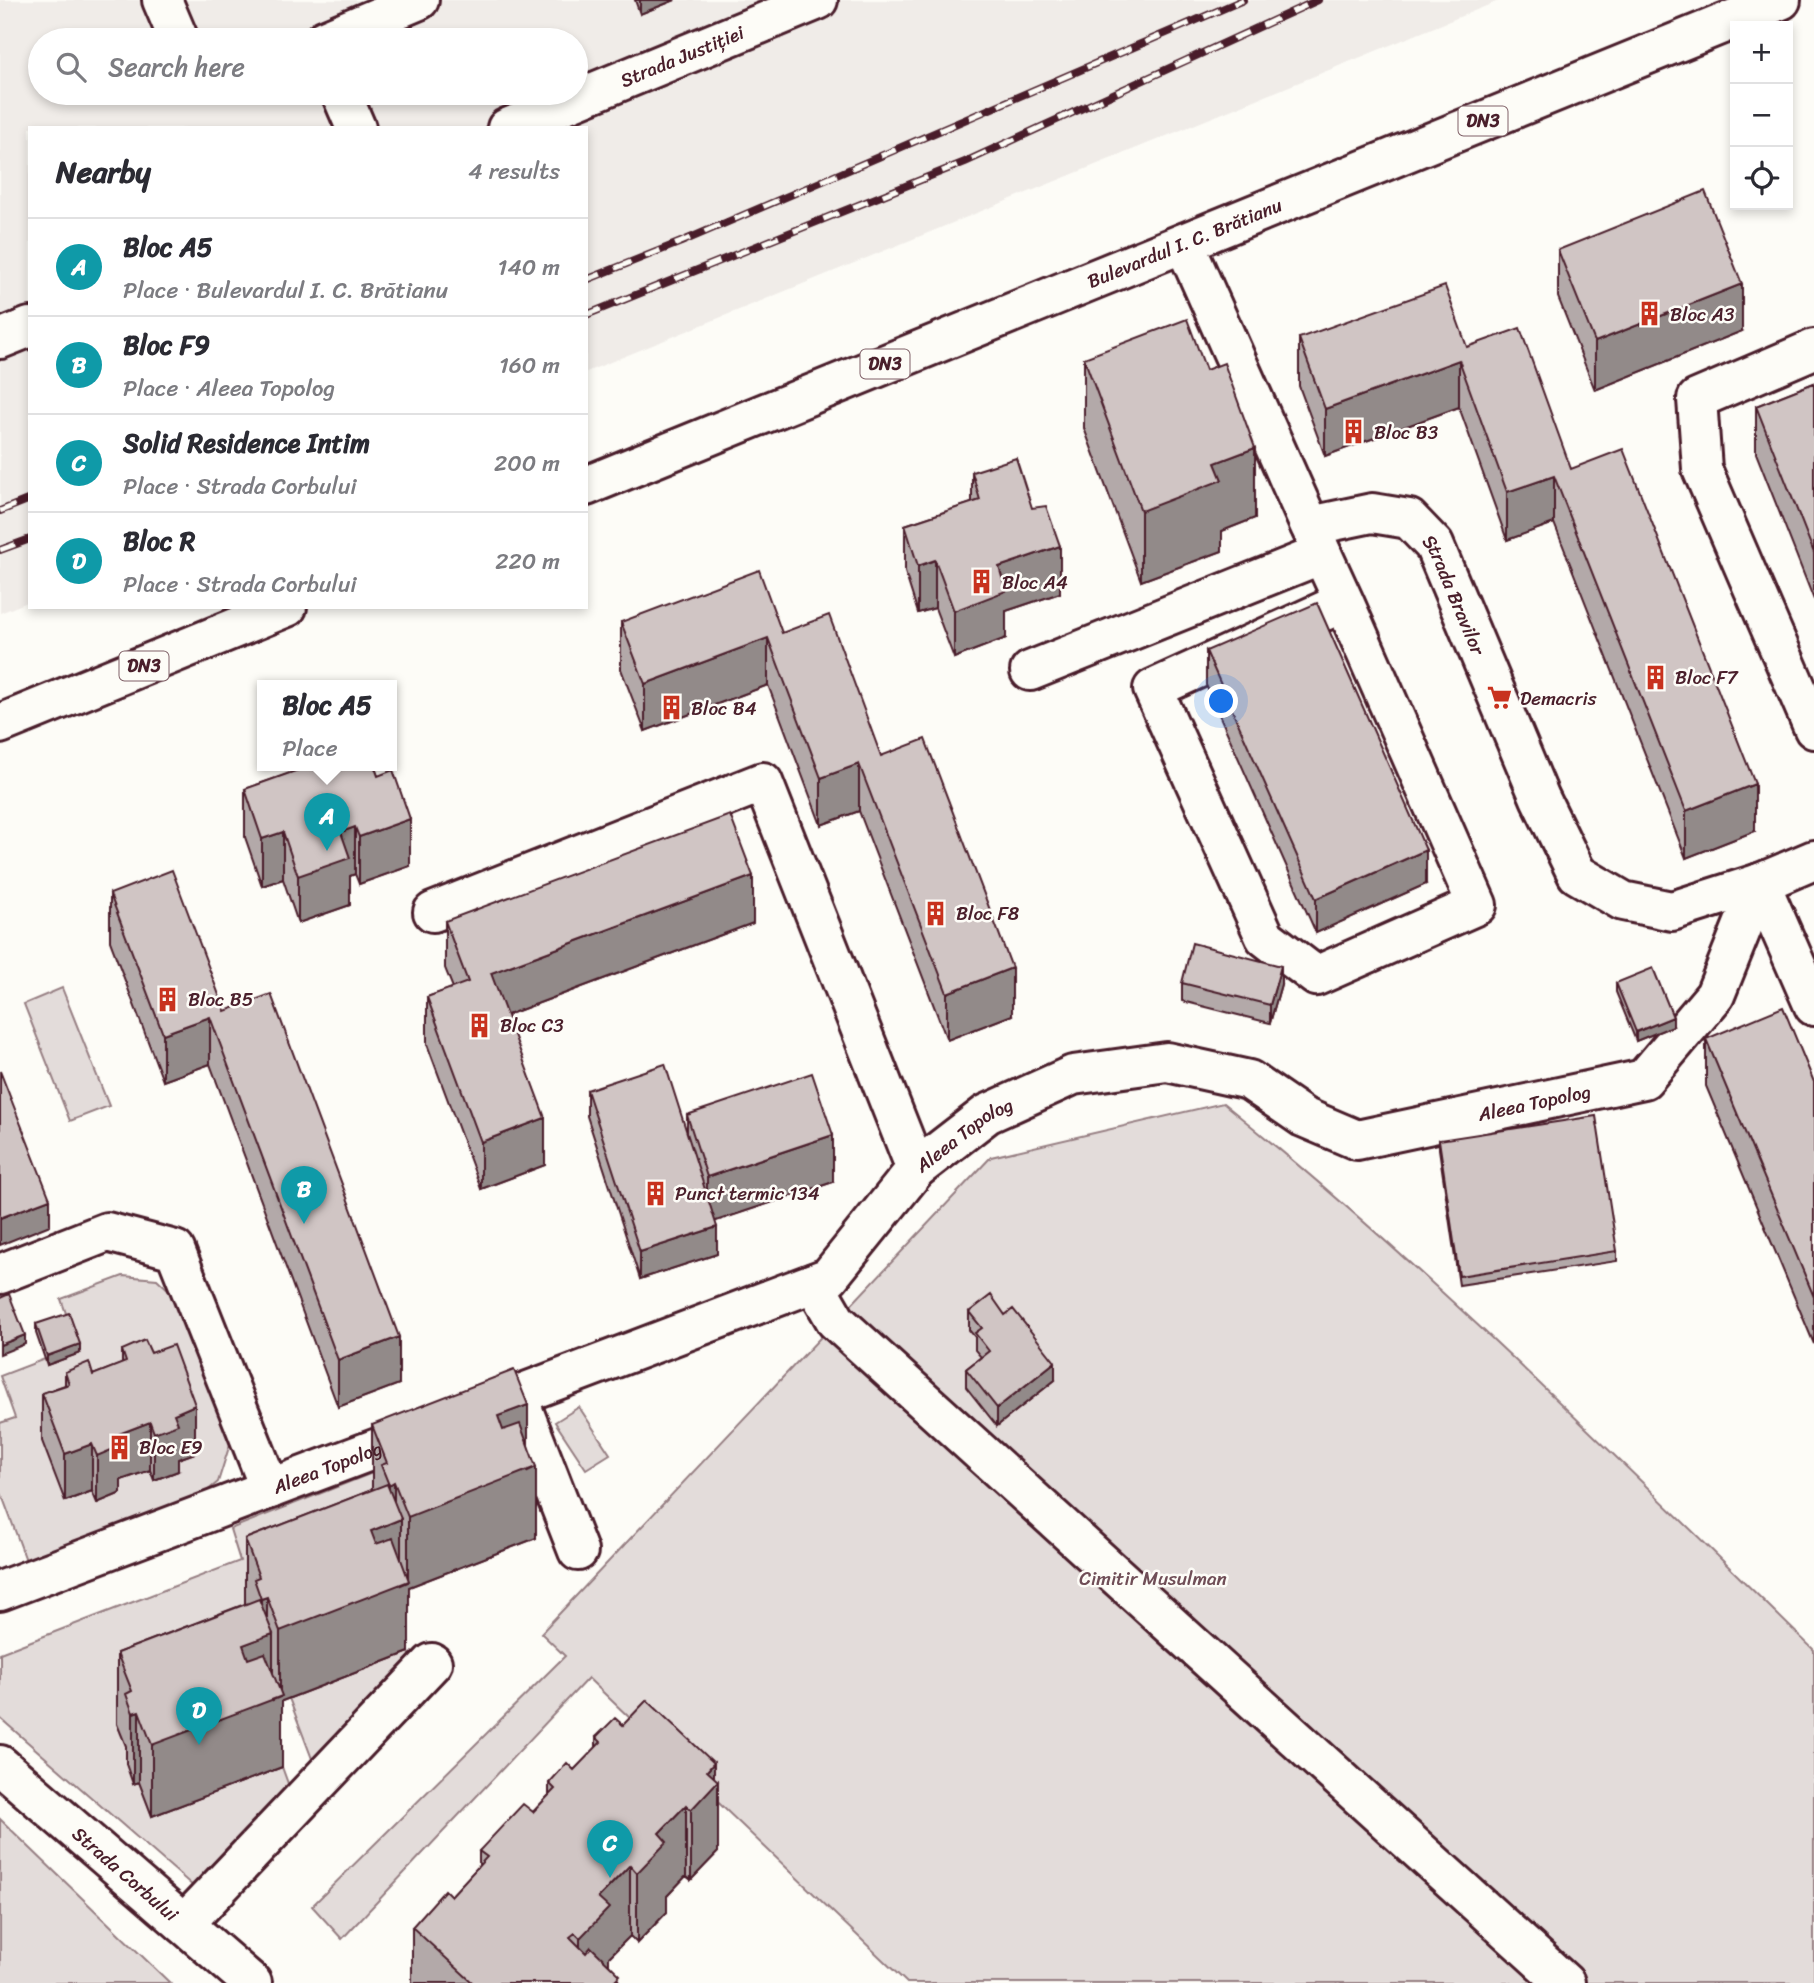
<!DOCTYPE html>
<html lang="en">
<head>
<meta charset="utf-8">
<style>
  :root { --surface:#fff; --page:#f7f7f7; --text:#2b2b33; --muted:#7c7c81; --line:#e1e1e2; --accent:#2563eb }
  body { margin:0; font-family:Sriracha,sans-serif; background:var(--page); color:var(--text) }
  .controls { position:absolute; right:21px; top:21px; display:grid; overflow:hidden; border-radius:0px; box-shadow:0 4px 10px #0003 }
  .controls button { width:63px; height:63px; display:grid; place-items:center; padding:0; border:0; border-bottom:2px solid var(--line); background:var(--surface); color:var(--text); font:35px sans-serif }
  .you { position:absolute; left:1222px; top:702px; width:24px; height:24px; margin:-18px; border:5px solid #fff; border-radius:50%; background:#1a73e8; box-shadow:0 0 0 10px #1a73e833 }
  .badge { display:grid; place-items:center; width:46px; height:46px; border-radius:50%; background:var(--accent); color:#fff; font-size:23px; font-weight:700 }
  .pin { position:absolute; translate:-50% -58px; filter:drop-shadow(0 2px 4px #0008) }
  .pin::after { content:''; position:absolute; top:37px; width:24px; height:21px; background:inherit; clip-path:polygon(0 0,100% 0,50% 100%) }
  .popup { position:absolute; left:257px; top:680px; width:140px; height:91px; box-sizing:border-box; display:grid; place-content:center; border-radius:0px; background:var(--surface); filter:drop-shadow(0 2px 5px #0005); font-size:23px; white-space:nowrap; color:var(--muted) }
  .popup b { font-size:26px; color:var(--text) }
  .popup::after { content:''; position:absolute; left:50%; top:100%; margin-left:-14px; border:14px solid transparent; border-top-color:var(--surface) }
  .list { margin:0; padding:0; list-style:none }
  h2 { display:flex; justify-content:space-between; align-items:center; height:91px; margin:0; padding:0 28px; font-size:30px }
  h2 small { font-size:23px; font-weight:400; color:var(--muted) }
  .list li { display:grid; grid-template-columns:46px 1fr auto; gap:21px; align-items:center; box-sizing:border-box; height:98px; padding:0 28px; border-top:2px solid var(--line) }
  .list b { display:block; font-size:26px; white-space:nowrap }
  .list p { margin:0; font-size:23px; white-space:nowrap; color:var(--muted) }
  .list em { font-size:23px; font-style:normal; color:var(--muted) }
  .icon { flex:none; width:38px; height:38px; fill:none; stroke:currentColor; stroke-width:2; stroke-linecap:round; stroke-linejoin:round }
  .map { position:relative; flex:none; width:1814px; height:1983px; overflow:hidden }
  .search { position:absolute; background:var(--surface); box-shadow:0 4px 10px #0003; left:28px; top:28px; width:560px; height:77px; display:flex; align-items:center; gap:18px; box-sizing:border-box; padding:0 24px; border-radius:38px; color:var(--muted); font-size:26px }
  .panel { position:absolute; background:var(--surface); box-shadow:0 4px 10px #0003; left:28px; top:126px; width:560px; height:483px; border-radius:0px }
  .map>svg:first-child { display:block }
</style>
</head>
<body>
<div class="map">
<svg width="1814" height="1983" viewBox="0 0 1814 1983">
  <rect width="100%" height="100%" fill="#fdfcf7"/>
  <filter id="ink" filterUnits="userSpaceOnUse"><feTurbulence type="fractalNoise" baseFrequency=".0143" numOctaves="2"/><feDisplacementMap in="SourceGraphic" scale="14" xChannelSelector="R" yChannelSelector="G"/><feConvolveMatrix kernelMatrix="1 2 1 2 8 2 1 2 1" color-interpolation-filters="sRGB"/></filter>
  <g filter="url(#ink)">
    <!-- built -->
    <path fill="#f0ece8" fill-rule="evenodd" d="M 0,0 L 1501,0 L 586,372 L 586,128 L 30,128 L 30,601 L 0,613 ZM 40,40 L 576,40 L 576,93 L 40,93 Z"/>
    <!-- green -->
    <path fill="#e3dcda" stroke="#967e82" stroke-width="2" fill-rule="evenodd" d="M 62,988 L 109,1106 L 70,1121 L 24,1004 Z
      M 1223,1103 C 1433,1272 1622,1463 1814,1650 L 1814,1983 L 907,1983 L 588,1678 L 342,1939 L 312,1906 L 565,1656 L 541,1633 L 991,1157 Z
      M 123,1276 L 157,1279 L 172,1293 L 230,1444 L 218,1482 L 195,1501 L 27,1563 L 0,1490 L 0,1423 L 15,1418 L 0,1376 L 45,1359 L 69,1322 L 61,1299 ZM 43,1441 L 178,1471 L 154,1480 L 150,1470 L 116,1482 L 98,1503 L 92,1491 L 66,1501 Z
      M 579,1407 L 610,1454 L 586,1469 L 555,1422 Z
      M 507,1420 L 139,1782 L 152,1816 L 282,1767 L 290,1789 L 194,1887 L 0,1718 L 0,1653 L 240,1561 L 230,1529 Z
      M 409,1652 L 416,1670 L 314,1764 L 289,1698 Z
      M 0,1819 L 170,1983 L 0,1983 Z"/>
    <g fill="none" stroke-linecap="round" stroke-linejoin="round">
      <defs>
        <g id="minor">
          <path d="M 162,0 L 179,40"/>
          <path d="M 324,40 L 419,0"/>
          <path d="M 341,93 L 356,128"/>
          <path id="s1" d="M 507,128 L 818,0"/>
          <path id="s2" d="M 1184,243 L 1310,526 L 1372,513 L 1409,519 L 1434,545 L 1540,798 L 1577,874 L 1623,901 L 1672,911 L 1760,883 L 1814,860"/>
          <path d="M 0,339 L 30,327"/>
          <path d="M 1814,349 L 1697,399 L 1702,469 L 1814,729"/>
          <path d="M 1322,554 L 1344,602 L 1477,905 L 1316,976 L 1265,937 L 1153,689 L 1344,602"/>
          <path d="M 1030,671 L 1322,554 L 1312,530"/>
          <path d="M 1760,883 L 1814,1006"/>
          <path d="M 433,912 L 763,782 L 916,1169"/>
          <path d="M 0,1274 L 107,1232 L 175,1250 L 270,1489"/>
          <path d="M 814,1283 L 836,1321 L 1565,1983"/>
          <path d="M 517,1395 L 578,1551"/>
          <path id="s3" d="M 473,1412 L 829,1277 L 916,1169 L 987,1114 L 1073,1075 L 1167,1062 L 1249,1080 L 1303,1117 L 1357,1140 L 1644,1079 L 1715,995 L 1760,883"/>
          <path id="s4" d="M 0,1591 L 420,1432"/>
          <path id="s5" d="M 0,1765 L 252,1983"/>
          <path d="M 184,1924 L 432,1663"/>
        </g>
        <g id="major">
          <path id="s6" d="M 586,486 L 1781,0"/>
          <path d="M 0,724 L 287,607"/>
        </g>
      </defs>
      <!-- minor casing -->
      <use href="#minor" stroke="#4a1f2b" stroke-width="44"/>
      <!-- major casing -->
      <use href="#major" stroke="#4a1f2b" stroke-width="44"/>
      <!-- minor -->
      <use href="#minor" stroke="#fdfcf7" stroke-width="38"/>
      <!-- major -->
      <use href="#major" stroke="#fdfcf7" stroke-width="38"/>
      <defs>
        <path id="rail" d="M 586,280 L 681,242 L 1243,0
          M 586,315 L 965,162 L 1318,0
          M 0,511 L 30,499
          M 0,550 L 30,539"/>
      </defs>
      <!-- rail casing -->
      <use href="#rail" stroke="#4a1f2b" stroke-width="8"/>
      <!-- rail -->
      <use href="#rail" stroke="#fdfcf7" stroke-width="5" stroke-dasharray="16" stroke-linecap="butt"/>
    </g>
    <!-- wall -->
    <path fill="#b3a9a9" stroke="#4a1f2b" stroke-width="2" d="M 635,0 L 675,0 L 640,14 Z
      M 1558,250 L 1742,331 L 1595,390 L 1558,297 Z
      M 1299,338 L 1467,347 L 1571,469 L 1755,831 L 1686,858 L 1554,523 L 1507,540 L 1459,407 L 1325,456 L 1299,386 Z
      M 1084,358 L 1206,370 L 1255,518 L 1222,531 L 1222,551 L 1141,581 L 1084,428 Z
      M 1814,383 L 1814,600 L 1756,453 L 1756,406 Z
      M 972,472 L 1060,593 L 1006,611 L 1006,638 L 954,658 L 935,608 L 918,613 L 905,572 L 905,525 L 972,503 Z
      M 621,622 L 782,633 L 881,756 L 1012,1015 L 947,1040 L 859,811 L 821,825 L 768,685 L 645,731 L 621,669 Z
      M 1206,651 L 1426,884 L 1316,933 L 1206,685 Z
      M 306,765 L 374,765 L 410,866 L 359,884 L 355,874 L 350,876 L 350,905 L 298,923 L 283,879 L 262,886 L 245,837 L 245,789 L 306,768 Z
      M 110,894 L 225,1011 L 399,1384 L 338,1407 L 210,1064 L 163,1081 L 110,941 Z
      M 445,921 L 753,923 L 507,1015 L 545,1165 L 481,1189 L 427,1044 L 427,997 L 453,988 L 445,968 Z
      M 1182,983 L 1281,984 L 1270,1023 L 1182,1001 Z
      M 1616,983 L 1673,1026 L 1636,1041 L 1616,992 Z
      M 1706,1039 L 1814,1082 L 1814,1344 L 1706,1086 Z
      M 587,1090 L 687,1135 L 687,1115 L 833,1182 L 715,1221 L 717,1254 L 640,1279 L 587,1116 Z
      M 1439,1140 L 1617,1251 L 1617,1261 L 1459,1285 L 1439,1149 Z
      M 969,1312 L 1055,1380 L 997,1426 L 966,1387 L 966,1369 L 981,1357 L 975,1350 L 975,1337 L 969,1330 Z
      M 36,1324 L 80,1353 L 47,1365 L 36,1333 Z
      M 122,1350 L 151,1353 L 195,1453 L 178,1459 L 178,1471 L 154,1480 L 150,1470 L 121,1480 L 121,1493 L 97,1503 L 92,1491 L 65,1501 L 42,1441 L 42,1393 L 65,1385 L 65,1372 L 93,1375 L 122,1364 Z
      M 372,1425 L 528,1445 L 536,1538 L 409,1587 L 409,1652 L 282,1701 L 282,1767 L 152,1816 L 139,1782 L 133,1784 L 126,1764 L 126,1746 L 117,1724 L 117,1653 L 245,1604 L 245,1539 L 372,1490 Z
      M 623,1725 L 714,1778 L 718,1852 L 691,1880 L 686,1876 L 667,1896 L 667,1912 L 637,1943 L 630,1936 L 609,1957 L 609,1964 L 620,1983 L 412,1983 L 412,1927 L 451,1896 L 479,1866 L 479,1851 L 533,1812 L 549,1795 L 549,1783 L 574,1770 L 596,1748 L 596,1737 Z"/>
    <!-- shaded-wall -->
    <path fill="#928a89" stroke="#4a1f2b" stroke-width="2" d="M 640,0 L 675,0 L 640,14 Z
      M 1742,284 L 1742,331 L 1595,390 L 1595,342 Z
      M 1459,360 L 1459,407 L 1325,456 L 1325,409 Z
      M 1255,448 L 1255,518 L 1222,531 L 1222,551 L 1141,581 L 1141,511 L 1215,463 Z
      M 1554,476 L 1554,523 L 1507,540 L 1507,492 Z
      M 1060,546 L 1060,593 L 1006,611 L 1006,638 L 954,658 L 954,611 L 999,567 Z
      M 935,560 L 935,608 L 918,613 L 918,566 Z
      M 768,638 L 768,685 L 645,731 L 645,684 Z
      M 859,764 L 859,811 L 821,825 L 821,778 Z
      M 1755,784 L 1755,831 L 1686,858 L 1686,811 Z
      M 410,819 L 410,866 L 359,884 L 359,837 Z
      M 355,827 L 355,874 L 350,876 L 350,905 L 298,923 L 298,876 L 341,832 Z
      M 283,832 L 283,879 L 262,886 L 262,839 Z
      M 1426,850 L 1426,884 L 1316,933 L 1316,899 Z
      M 753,876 L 753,923 L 491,1021 L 491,973 Z
      M 1281,966 L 1281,984 L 1270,1023 L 1270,1005 Z
      M 1012,968 L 1012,1015 L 947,1040 L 947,993 Z
      M 210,1017 L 210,1064 L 163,1081 L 163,1034 Z
      M 1673,1017 L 1673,1026 L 1636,1041 L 1636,1032 Z
      M 545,1118 L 545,1165 L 481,1189 L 481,1142 Z
      M 833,1135 L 833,1182 L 707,1224 L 707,1177 Z
      M 50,1199 L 50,1225 L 0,1245 L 0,1218 Z
      M 717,1227 L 717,1254 L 640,1279 L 640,1252 Z
      M 25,1335 L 25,1344 L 0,1354 L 0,1345 Z
      M 399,1337 L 399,1384 L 338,1407 L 338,1360 Z
      M 80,1344 L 80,1353 L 47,1365 L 47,1356 Z
      M 1055,1362 L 1055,1380 L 997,1426 L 997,1408 Z
      M 195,1405 L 195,1453 L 178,1459 L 178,1471 L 154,1480 L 154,1433 L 174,1414 Z
      M 528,1405 L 528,1471 L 536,1467 L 536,1538 L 409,1587 L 409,1652 L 282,1701 L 282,1767 L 152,1816 L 152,1745 L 243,1645 L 261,1638 L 261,1599 L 267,1597 L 267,1636 L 273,1634 L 273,1700 L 280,1697 L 280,1631 L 371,1531 L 389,1524 L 389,1485 L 394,1482 L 394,1522 L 401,1519 L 401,1585 L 408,1582 L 408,1517 L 498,1416 Z
      M 150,1422 L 150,1470 L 121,1480 L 121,1493 L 97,1503 L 97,1456 L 116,1435 Z
      M 92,1444 L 92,1491 L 65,1501 L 65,1454 Z
      M 139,1711 L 139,1782 L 133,1784 L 133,1713 Z
      M 714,1763 L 714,1785 L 718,1781 L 718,1852 L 691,1880 L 691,1810 L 707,1771 Z
      M 686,1805 L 686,1876 L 667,1896 L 667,1912 L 637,1943 L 637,1873 L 659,1833 Z
      M 630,1865 L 630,1936 L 609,1957 L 609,1978 L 580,1983 L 580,1938 L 598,1898 Z"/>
    <!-- building -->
    <path fill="#d0c5c4" stroke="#4a1f2b" stroke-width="2" d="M 1705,191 L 1742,284 L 1595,342 L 1558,250 Z
      M 1445,286 L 1467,347 L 1520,328 L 1571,469 L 1623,449 L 1755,784 L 1686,811 L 1554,476 L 1507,492 L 1459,360 L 1325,409 L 1299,338 Z
      M 1187,319 L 1206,370 L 1224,363 L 1255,448 L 1215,463 L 1222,480 L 1141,511 L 1084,358 Z
      M 1814,383 L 1814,553 L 1756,406 Z
      M 1016,458 L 1032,508 L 1046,506 L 1060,546 L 999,567 L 1006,591 L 954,611 L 935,560 L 918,566 L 905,525 L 980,500 L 972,472 Z
      M 759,570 L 782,633 L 829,615 L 881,756 L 925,739 L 1012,968 L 947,993 L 859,764 L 821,778 L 768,638 L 645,684 L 621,622 Z
      M 1317,603 L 1426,850 L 1316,899 L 1206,651 Z
      M 312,765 L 374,765 L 378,776 L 393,770 L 410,819 L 359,837 L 355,827 L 341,832 L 350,858 L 298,876 L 283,832 L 262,839 L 245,789 Z
      M 730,815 L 753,876 L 491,973 L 545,1118 L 481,1142 L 427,997 L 468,982 L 445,921 Z
      M 172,870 L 225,1011 L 271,994 L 399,1337 L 338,1360 L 210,1017 L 163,1034 L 110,894 Z
      M 1192,943 L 1281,966 L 1270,1005 L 1182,983 Z
      M 1653,968 L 1673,1017 L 1636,1032 L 1616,983 Z
      M 1783,1007 L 1814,1082 L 1814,1297 L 1706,1039 Z
      M 665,1064 L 717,1227 L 640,1252 L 587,1090 Z
      M 0,1071 L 50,1199 L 0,1218 Z
      M 812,1073 L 833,1135 L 707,1177 L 687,1115 Z
      M 1596,1116 L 1617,1251 L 1459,1276 L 1439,1140 Z
      M 9,1294 L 25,1335 L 0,1345 L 0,1298 Z
      M 991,1295 L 1005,1315 L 1013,1309 L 1055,1362 L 997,1408 L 966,1369 L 989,1351 L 975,1333 L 982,1328 L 969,1312 Z
      M 69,1313 L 80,1344 L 47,1356 L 36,1324 Z
      M 145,1340 L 151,1353 L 173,1345 L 195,1405 L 174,1414 L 178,1424 L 154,1433 L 150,1422 L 116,1435 L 121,1446 L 97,1456 L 92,1444 L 65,1454 L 42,1393 L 69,1384 L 65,1372 L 89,1362 L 93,1375 L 126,1362 L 122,1350 Z
      M 514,1370 L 528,1405 L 498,1416 L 503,1430 L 520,1424 L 536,1467 L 408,1517 L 394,1482 L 389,1485 L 381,1465 L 387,1463 L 372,1425 Z
      M 387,1484 L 401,1519 L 371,1531 L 376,1544 L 393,1538 L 409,1581 L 280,1631 L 267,1597 L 261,1599 L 254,1579 L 259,1577 L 245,1539 Z
      M 259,1599 L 273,1634 L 243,1645 L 248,1659 L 265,1653 L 282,1696 L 152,1745 L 139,1711 L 133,1713 L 126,1694 L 132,1691 L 117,1653 Z
      M 647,1700 L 714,1763 L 707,1771 L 718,1781 L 691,1810 L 686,1805 L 659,1833 L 667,1842 L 637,1873 L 630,1865 L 598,1898 L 609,1908 L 580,1938 L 575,1933 L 570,1937 L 586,1953 L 591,1947 L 620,1975 L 615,1980 L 618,1983 L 473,1983 L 412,1927 L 445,1890 L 451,1896 L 487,1857 L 479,1851 L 523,1804 L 533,1812 L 555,1789 L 549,1783 L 567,1763 L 574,1770 L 601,1742 L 596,1737 L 615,1718 L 623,1725 Z"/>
  </g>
  <!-- icons -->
  <defs>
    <symbol id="building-bare" viewBox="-9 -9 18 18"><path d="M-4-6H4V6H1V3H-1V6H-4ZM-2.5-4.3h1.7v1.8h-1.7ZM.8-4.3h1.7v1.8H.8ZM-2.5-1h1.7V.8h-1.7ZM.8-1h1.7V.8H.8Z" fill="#c8321e" stroke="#fdfcf7" stroke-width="2.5" paint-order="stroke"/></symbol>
    <symbol id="supermarket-bare" viewBox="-9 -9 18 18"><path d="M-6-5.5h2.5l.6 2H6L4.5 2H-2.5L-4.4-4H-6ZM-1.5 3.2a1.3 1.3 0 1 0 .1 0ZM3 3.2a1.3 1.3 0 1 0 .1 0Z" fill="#c8321e" stroke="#fdfcf7" stroke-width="2.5" paint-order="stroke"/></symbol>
  </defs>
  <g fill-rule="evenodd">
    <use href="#building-bare" x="1632" y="296" width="35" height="35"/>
    <use href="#building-bare" x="1336" y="414" width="35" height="35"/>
    <use href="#building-bare" x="964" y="564" width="35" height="35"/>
    <use href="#building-bare" x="1638" y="660" width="35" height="35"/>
    <use href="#supermarket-bare" x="1482" y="680" width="35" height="35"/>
    <use href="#building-bare" x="654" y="690" width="35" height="35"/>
    <use href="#building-bare" x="918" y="896" width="35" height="35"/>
    <use href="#building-bare" x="150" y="982" width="35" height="35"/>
    <use href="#building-bare" x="462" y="1008" width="35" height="35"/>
    <use href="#building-bare" x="638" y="1176" width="35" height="35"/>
    <use href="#building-bare" x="102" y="1430" width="35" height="35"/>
  </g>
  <g text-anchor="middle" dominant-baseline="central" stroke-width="5" stroke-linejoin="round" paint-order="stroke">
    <!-- shield labels -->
    <g fill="#fdfcf7" stroke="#806168" stroke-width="2">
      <rect x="1458.5" y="106.5" width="49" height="29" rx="5"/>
      <rect x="860.5" y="349.5" width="49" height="29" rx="5"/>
      <rect x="119.5" y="651.5" width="49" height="29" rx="5"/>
    </g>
    <g font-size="18" font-weight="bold" fill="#4a1f2b">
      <text x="1483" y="121">DN3</text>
      <text x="885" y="364">DN3</text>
      <text x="144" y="666">DN3</text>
    </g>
    <!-- street labels -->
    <g font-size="19" fill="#4a1f2b" stroke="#fdfcf7">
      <text stroke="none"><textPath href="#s1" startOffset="189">Strada Justiției</textPath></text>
      <text stroke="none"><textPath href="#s6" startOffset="646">Bulevardul I. C. Brătianu</textPath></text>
      <text stroke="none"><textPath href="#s2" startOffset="500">Strada Bravilor</textPath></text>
      <text stroke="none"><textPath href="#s3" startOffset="1188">Aleea Topolog</textPath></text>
      <text stroke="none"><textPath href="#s3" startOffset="579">Aleea Topolog</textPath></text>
      <text stroke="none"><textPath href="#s4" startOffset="350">Aleea Topolog</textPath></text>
      <text stroke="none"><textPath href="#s5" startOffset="166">Strada Corbului</textPath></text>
    </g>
    <!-- poi labels -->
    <g font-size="19" fill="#4a1f2b" stroke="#fdfcf7" text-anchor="start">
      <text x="1670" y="314">Bloc A3</text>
      <text x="1374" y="432">Bloc B3</text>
      <text x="1002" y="582">Bloc A4</text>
      <text x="1675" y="677">Bloc F7</text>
      <text x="1520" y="698">Demacris</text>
      <text x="691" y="708">Bloc B4</text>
      <text x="956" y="913">Bloc F8</text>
      <text x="188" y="999">Bloc B5</text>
      <text x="500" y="1025">Bloc C3</text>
      <text x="675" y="1193">Punct termic 134</text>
      <text x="139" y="1447">Bloc E9</text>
    </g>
    <!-- park labels -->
    <g font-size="19" fill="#704e57" stroke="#fdfcf7">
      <text x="1153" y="1578">Cimitir Musulman</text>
    </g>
  </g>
</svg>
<div class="controls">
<button>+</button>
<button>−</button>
<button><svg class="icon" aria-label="locate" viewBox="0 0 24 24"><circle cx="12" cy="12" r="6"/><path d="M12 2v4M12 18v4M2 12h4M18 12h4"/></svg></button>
</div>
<div class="you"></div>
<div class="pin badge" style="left:327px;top:851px;background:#0f9aa8">A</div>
<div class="popup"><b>Bloc A5</b>Place</div>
<div class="pin badge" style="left:304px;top:1224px;background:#0f9aa8">B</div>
<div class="pin badge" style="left:610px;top:1878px;background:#0f9aa8">C</div>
<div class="pin badge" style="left:199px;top:1745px;background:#0f9aa8">D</div>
<div class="search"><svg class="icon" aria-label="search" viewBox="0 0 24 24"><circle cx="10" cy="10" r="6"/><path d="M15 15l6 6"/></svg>Search here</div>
<section class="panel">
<h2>Nearby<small>4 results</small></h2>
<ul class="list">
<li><span class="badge" style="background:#0f9aa8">A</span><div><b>Bloc A5</b><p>Place · Bulevardul I. C. Brătianu</p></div><em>140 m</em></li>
<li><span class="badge" style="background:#0f9aa8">B</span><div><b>Bloc F9</b><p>Place · Aleea Topolog</p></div><em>160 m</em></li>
<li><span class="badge" style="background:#0f9aa8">C</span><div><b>Solid Residence Intim</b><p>Place · Strada Corbului</p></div><em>200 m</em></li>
<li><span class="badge" style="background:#0f9aa8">D</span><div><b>Bloc R</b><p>Place · Strada Corbului</p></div><em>220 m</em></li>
</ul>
</section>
</div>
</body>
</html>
